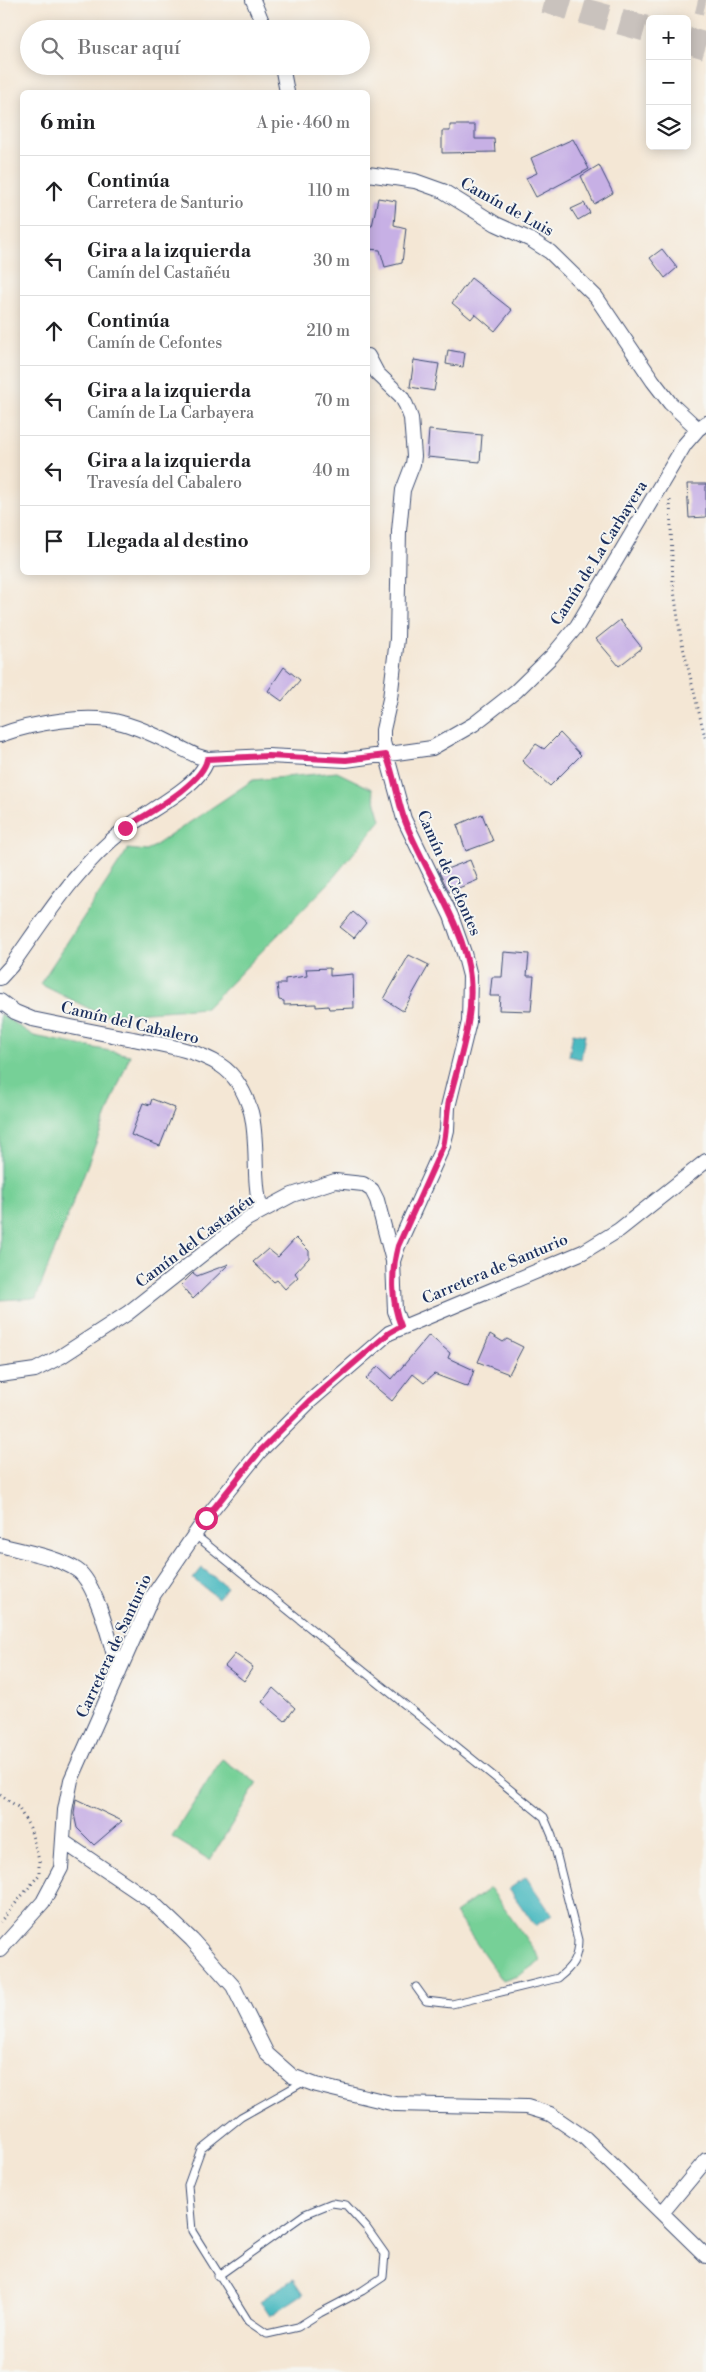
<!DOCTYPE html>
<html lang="es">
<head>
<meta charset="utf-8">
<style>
  :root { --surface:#fff; --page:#f6f6f6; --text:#202124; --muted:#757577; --line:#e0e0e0 }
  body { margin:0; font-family:"Libre Bodoni",serif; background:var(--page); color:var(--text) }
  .controls { position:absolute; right:15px; top:15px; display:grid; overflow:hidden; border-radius:8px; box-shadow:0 2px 12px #0003 }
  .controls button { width:45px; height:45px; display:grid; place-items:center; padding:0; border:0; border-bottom:1px solid var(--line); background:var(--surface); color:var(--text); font:25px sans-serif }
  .stop { position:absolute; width:15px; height:15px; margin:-11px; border:4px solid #db2777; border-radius:50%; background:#fff }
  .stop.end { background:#db2777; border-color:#fff; box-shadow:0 1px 5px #0008 }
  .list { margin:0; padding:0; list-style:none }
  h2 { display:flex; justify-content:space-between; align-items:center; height:65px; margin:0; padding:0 20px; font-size:21px }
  h2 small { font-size:16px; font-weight:400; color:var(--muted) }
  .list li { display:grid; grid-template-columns:32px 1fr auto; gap:15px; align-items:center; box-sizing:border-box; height:70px; padding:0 20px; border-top:1px solid var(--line) }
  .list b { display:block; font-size:19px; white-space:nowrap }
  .list p { margin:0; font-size:16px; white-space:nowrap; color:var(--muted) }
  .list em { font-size:16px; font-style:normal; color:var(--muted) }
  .icon { flex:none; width:28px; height:28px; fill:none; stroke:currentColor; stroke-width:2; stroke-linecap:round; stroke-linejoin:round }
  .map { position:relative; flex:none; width:706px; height:2372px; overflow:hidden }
  .search { position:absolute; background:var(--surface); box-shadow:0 2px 12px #0003; left:20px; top:20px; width:350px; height:55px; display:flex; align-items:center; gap:12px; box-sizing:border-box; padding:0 18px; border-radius:28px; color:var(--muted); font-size:19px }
  .panel { position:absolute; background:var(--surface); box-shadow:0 2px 12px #0003; left:20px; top:90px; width:350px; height:485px; border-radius:8px }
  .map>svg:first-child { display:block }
</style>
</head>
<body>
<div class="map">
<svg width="706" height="2372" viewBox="0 0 706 2372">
  <rect width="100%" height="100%" fill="#f6f6f2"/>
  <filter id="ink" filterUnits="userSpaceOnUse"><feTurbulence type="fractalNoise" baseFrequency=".02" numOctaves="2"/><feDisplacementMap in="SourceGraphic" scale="10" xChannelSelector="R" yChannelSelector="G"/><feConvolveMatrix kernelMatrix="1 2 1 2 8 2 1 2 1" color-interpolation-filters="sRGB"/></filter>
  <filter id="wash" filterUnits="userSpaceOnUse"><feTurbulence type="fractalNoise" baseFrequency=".0096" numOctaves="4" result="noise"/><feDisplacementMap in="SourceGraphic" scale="20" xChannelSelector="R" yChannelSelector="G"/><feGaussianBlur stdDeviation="1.12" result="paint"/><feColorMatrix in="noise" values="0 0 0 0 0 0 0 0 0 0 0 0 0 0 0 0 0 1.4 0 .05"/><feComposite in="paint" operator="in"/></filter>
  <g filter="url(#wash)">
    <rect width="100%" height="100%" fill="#f4e7d5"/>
    <!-- green -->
    <path fill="#76d097" stroke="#48807a" d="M 337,772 L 372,789 L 381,820 L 328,884 L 206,1008 L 102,1015 L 40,984 L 128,849 L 147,851 L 253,780 Z
      M 0,1014 L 34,1036 L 130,1055 L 36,1298 L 0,1300 Z
      M 222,1759 L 257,1783 L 210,1860 L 172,1837 Z
      M 490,1888 L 541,1960 L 520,1975 L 503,1981 L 455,1913 Z"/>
    <!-- water -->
    <path fill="#4ab9c0" stroke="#32748f" d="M 573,1033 L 585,1035 L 581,1059 L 569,1056 Z
      M 202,1568 L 227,1587 L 218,1598 L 193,1579 Z
      M 526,1877 L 552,1915 L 535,1926 L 509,1889 Z
      M 293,2279 L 303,2294 L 270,2316 L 260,2301 Z"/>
    <g id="blocks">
      <!-- building -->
      <path fill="#c7b0e5" d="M 450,125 L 475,125 L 475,139 L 494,139 L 495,152 L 442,153 L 442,131 L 450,131 Z
        M 573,139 L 589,169 L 536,197 L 526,178 L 537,173 L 531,158 Z
        M 599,165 L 613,193 L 594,204 L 581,176 Z
        M 378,198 L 396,201 L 394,225 L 406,228 L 402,263 L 385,267 L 380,250 L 368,249 L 368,226 L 372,226 Z
        M 584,203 L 590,213 L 578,220 L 571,209 Z
        M 662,249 L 677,268 L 665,278 L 650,258 Z
        M 471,278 L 512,310 L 495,331 L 475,314 L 471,319 L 452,303 Z
        M 448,350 L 465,353 L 463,367 L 446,364 Z
        M 414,360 L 439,364 L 434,391 L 410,387 Z
        M 429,430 L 482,435 L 480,462 L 427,457 Z
        M 687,484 L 706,484 L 706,517 L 689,518 Z
        M 620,620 L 642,648 L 619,666 L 596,639 Z
        M 284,667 L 300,680 L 282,701 L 268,691 Z
        M 560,733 L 581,755 L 550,786 L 522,761 L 536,744 L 544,749 Z
        M 482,814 L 493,841 L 466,851 L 457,825 Z
        M 470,860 L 478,880 L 449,892 L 439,872 Z
        M 353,912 L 366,923 L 354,938 L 340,927 Z
        M 504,952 L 529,954 L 527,976 L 534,976 L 531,1011 L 499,1010 L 500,996 L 490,996 L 492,977 L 502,977 Z
        M 409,955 L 429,965 L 403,1011 L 384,999 Z
        M 330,968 L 330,976 L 353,974 L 354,1008 L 329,1009 L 328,1006 L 316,1007 L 316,1004 L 284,1005 L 284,1001 L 279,1000 L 277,984 L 285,984 L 285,979 L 307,976 L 306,969 Z
        M 152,1099 L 175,1108 L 160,1146 L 131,1135 L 143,1103 L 150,1105 Z
        M 296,1238 L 309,1251 L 309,1258 L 295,1273 L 298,1277 L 285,1289 L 277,1280 L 274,1282 L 253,1262 L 268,1249 L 278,1257 Z
        M 229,1264 L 193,1299 L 181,1285 L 193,1273 L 197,1276 Z
        M 490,1334 L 503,1342 L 507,1339 L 523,1347 L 509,1374 L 478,1362 Z
        M 429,1335 L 450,1353 L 448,1358 L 474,1370 L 468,1387 L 434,1374 L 424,1383 L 413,1374 L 392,1401 L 366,1379 L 378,1366 L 392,1379 Z
        M 235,1654 L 253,1667 L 244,1681 L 225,1666 Z
        M 273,1688 L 295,1708 L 285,1721 L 262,1702 Z
        M 76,1799 L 122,1821 L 94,1845 L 77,1828 L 74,1814 Z"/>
    </g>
  </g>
  <g filter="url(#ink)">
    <use href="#blocks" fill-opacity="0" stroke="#3c4b70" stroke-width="1"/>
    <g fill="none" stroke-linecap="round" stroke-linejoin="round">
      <!-- motorway-tunnel -->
      <path stroke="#c9c2bd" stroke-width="26" stroke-dasharray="26 13" stroke-linecap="butt" d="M 545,0 L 650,30
        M 698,0 L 706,2
        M 687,40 L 706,46"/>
      <defs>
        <path id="service" d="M 194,1534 L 544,1817 L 552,1836 L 578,1940 C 578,1959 572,1967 558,1978 L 452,2004 L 426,2001 L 416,1987
          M 218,2276 L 305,2214 L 332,2203 L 346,2205 L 366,2227 L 385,2254 L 383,2277 L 362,2291 L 320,2313 L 298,2327 L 267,2334 L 248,2321 L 192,2231 L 188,2185 L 201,2149 L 241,2117 L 305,2081"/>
        <path id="minor" d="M 253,0 L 265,29
          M 282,66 L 287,92
          M 368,174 L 415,181 L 443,191 L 496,224 L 531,240 L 550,252 L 596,297 L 653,381 L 670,403 L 698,429
          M 368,356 L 377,373 L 401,396 L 406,405 L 411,418 L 414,456 L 413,464 L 403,490 L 399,531 L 397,639 L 390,699 L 383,730 L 383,742 L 404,819 L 451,916 L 464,953 L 470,976 L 469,1022 L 448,1107 L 447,1130 L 443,1146 L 398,1246 L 393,1261
          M 0,735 C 32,723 89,713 122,723 C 148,730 172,744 197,756 L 207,759 L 268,756 L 346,760 L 432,748 L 474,724 L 516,691 L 552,656 L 577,626 L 685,444 L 698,429 L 706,423
          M 0,978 L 11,966 C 46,917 77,866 125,829 C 145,812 203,785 207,759
          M 0,1001 L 15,1012 L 32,1019 C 66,1026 100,1033 133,1039 C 162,1045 195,1049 220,1065 C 236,1075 246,1095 251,1112 C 259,1144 252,1178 261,1210
          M 0,1375 L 35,1370 L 60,1357 L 128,1313 L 247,1219 L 292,1195 L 335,1181 L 363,1184 L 372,1190 L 377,1200 L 393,1261 L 395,1311 L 401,1326
          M 0,1545 C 25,1552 55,1556 77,1570 C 97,1583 112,1649 119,1673
          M 64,1842 L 151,1901 L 192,1940 L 233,1986 L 267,2054 L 292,2076 L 316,2085 L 395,2104 L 527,2107 L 550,2114 L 585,2138 L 706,2256
          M 0,1950 L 43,1902 L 61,1868 L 65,1810 L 71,1780 L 152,1597 L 206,1518 L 260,1451 L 309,1402 L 389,1333 L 583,1252 L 619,1230 L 706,1161
          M 662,2213 L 706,2160"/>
      </defs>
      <!-- service casing -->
      <use href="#service" stroke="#3c4b70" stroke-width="9"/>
      <!-- minor casing -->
      <use href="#minor" stroke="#3c4b70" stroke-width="16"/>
      <!-- path -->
      <path stroke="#3c4b70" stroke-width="3" stroke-dasharray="1 4" stroke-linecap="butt" d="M 670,500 L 673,584 L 681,639 L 706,741
        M 0,1795 L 18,1807 L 30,1828 L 39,1860 L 39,1875 L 0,1922"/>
      <!-- service -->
      <use href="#service" stroke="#fff" stroke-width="7"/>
      <!-- minor -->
      <use href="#minor" stroke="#fff" stroke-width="14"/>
    </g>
  </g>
  <g fill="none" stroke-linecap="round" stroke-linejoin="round" filter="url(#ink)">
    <!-- route -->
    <path stroke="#db2777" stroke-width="6" d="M 125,828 C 146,814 203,784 207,759 L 268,756 L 346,760 L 386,755 C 395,776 397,800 405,821 C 423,868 466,928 470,978 C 474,1021 459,1060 449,1101 C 446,1115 447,1130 443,1146 L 398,1246 C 391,1272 391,1302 401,1326 L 389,1333 L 309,1402 L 260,1451 L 206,1518"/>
  </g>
  <g text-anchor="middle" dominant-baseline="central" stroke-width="4" stroke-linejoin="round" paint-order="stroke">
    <!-- street labels -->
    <g font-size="16" fill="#1b2f5e" stroke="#f6f6f2">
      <text transform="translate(507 207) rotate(29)">Camín de Luis</text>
      <text transform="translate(599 553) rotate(-58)">Camín de La Carbayera</text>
      <text transform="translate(449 873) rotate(66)">Camín de Cefontes</text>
      <text transform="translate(130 1023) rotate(13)">Camín del Cabalero</text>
      <text transform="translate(195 1241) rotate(-37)">Camín del Castañéu</text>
      <text transform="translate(495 1269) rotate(-23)">Carretera de Santurio</text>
      <text transform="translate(114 1646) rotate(-65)">Carretera de Santurio</text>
    </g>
  </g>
</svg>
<div class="controls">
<button>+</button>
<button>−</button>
<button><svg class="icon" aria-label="layers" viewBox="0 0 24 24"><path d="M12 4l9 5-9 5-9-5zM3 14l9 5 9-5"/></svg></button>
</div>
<div class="stop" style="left:206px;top:1518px"></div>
<div class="stop end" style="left:125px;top:828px"></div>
<div class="search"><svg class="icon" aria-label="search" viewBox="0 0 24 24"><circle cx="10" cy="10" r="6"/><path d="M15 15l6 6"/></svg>Buscar aquí</div>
<section class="panel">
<h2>6 min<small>A pie · 460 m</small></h2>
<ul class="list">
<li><svg class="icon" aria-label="ahead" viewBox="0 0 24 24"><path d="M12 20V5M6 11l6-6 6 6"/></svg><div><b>Continúa</b><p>Carretera de Santurio</p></div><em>110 m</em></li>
<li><svg class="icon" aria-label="left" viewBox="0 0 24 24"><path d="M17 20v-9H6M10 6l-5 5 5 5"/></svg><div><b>Gira a la izquierda</b><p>Camín del Castañéu</p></div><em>30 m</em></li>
<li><svg class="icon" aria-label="ahead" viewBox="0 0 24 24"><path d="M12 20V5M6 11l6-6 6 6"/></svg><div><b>Continúa</b><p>Camín de Cefontes</p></div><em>210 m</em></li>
<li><svg class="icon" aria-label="left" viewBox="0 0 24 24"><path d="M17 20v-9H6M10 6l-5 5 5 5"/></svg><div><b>Gira a la izquierda</b><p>Camín de La Carbayera</p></div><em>70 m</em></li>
<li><svg class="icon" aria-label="left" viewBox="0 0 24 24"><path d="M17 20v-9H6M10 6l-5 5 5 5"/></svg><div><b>Gira a la izquierda</b><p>Travesía del Cabalero</p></div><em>40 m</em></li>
<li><svg class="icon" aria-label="arrive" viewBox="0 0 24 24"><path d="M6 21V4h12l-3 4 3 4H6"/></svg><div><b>Llegada al destino</b></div></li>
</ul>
</section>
</div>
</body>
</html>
